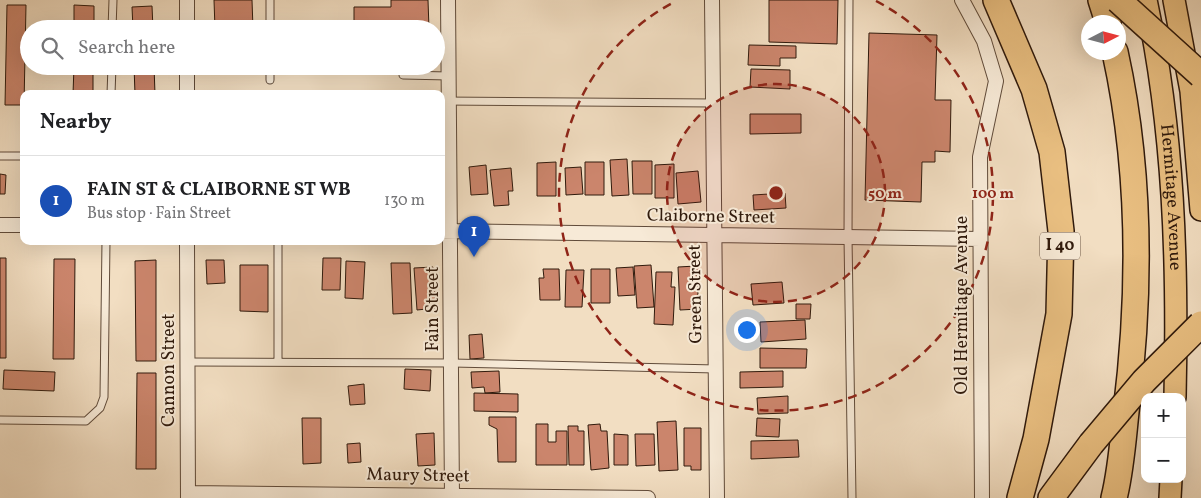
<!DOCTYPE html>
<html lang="en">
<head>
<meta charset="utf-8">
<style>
  :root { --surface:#fff; --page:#f6f6f6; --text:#202124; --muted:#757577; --line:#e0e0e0; --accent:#1a73e8 }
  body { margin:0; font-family:Vollkorn,serif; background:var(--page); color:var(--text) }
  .controls { position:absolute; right:15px; bottom:15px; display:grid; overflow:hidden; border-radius:10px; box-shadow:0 5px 20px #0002 }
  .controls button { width:45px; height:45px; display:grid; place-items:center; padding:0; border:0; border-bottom:1px solid var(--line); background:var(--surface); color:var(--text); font:25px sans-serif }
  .compass { position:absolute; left:1081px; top:15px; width:45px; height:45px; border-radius:50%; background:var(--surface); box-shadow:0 5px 20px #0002; rotate:84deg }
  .you { position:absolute; left:746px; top:329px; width:18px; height:18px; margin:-12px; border:4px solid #fff; border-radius:50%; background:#1a73e8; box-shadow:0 0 0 8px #1a73e833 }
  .badge { display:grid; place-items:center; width:32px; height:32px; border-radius:50%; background:var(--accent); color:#fff; font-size:16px; font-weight:700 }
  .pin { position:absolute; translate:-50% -41px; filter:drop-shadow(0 1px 2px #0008) }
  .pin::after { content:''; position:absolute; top:26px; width:18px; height:15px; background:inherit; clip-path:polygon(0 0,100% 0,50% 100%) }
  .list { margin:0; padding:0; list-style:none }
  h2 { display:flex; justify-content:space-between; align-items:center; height:65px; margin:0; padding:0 20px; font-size:21px }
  h2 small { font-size:16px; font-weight:400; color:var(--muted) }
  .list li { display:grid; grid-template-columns:32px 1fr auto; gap:15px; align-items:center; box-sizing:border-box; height:90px; padding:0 20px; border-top:1px solid var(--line) }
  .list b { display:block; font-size:19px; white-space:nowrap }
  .list p { margin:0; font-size:16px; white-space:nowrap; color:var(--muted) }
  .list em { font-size:16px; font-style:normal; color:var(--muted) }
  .icon { flex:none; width:28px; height:28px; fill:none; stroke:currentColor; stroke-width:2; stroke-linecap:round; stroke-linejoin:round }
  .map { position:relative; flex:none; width:1201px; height:498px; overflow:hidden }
  .search { position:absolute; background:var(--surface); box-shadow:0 5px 20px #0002; left:20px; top:20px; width:425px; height:55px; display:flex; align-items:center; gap:12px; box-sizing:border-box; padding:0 18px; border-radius:28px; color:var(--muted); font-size:19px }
  .panel { position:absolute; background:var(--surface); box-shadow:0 5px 20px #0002; left:20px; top:90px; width:425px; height:155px; border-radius:10px }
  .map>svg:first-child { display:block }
</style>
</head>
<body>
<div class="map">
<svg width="1201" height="498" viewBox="0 0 1201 498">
  <rect width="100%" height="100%" fill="#f2dec2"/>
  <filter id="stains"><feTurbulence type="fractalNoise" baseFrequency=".004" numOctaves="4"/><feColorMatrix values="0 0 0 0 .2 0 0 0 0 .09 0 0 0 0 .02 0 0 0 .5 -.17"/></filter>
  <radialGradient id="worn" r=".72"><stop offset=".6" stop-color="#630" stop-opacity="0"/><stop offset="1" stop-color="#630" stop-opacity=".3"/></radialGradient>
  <!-- building -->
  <path fill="#cb856c" stroke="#301a0c" d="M 214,0 L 252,0 L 253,29 L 215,29 Z
    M 391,0 L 428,0 L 429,29 L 354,29 L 354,7 L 391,7 Z
    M 769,0 L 838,0 L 837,44 L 769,42 Z
    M 7,5 L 26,5 L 24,105 L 5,105 Z
    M 74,5 L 94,6 L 94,29 L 74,29 Z
    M 152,6 L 153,29 L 133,29 L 132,7 Z
    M 869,33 L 937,35 L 935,100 L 951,100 L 950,152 L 935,151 L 935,162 L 922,162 L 921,202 L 865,200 Z
    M 749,45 L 796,46 L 796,58 L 780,58 L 780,66 L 748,65 Z
    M 74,66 L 93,66 L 93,94 L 73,94 Z
    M 134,66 L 154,66 L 155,94 L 135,94 Z
    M 217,66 L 255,66 L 255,68 L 217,70 Z
    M 751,69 L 790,70 L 790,89 L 750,87 Z
    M 750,114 L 801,114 L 801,133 L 750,134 Z
    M 627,159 L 629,195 L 612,196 L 610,160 Z
    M 632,161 L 652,161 L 652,194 L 633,194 Z
    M 556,162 L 556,196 L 537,196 L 537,163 Z
    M 585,162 L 604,162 L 604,195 L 585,195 Z
    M 674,164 L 674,198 L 655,198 L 655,165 Z
    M 486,165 L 488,194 L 471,195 L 469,167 Z
    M 581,167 L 583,194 L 566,195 L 565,168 Z
    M 511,168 L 513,191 L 508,191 L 509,205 L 494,206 L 490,170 Z
    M 698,171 L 701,202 L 678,204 L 676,173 Z
    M 0,174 L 6,175 L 5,194 L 0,194 Z
    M 785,193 L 786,208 L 754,210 L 753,195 Z
    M 0,258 L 6,258 L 6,358 L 0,358 Z
    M 323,258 L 341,258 L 340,290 L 322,290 Z
    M 54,259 L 75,259 L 74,359 L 53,359 Z
    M 156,260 L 156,361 L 136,361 L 135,261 Z
    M 206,260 L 224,260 L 225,283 L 207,284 Z
    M 346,261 L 365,262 L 363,299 L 345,298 Z
    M 391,263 L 410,263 L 412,313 L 393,314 Z
    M 240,265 L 268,265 L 268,312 L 240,311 Z
    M 651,265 L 654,307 L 637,308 L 634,266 Z
    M 696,266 L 699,309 L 680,310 L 678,267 Z
    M 433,267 L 436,308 L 417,310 L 414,268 Z
    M 633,267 L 635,295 L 618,296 L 616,268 Z
    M 543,269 L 559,269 L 560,300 L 540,300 L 539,278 L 544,278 Z
    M 591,269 L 610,269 L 610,303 L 591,303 Z
    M 566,270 L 584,270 L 582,307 L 565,307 Z
    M 656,272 L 672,272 L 671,287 L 675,287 L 673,325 L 654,324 Z
    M 782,282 L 784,303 L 753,305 L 751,284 Z
    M 796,304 L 811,304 L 810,319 L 796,319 Z
    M 805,320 L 806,339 L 761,342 L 760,322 Z
    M 482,334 L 484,358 L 470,359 L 469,335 Z
    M 760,348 L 807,349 L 806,368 L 760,368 Z
    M 405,369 L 431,370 L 430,391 L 404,389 Z
    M 4,370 L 55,372 L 54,391 L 3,389 Z
    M 499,371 L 500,392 L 485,393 L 484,387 L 472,388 L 471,372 Z
    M 783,371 L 783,387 L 740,388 L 740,372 Z
    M 137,373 L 156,373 L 156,469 L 136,469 Z
    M 364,384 L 365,404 L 350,405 L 348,386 Z
    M 474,393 L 518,394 L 518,412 L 474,411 Z
    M 788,396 L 788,413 L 758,414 L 757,398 Z
    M 489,417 L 516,417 L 516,462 L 498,462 L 497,429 L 489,425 Z
    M 302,418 L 321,418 L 321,463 L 303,464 Z
    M 757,418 L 780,419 L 779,437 L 756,436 Z
    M 676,421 L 678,470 L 659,471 L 657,422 Z
    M 536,424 L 548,424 L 548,442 L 556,442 L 556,431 L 567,431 L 567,465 L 536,465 Z
    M 600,424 L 601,431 L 607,431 L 609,468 L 591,470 L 588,425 Z
    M 568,426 L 578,426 L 578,431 L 584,431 L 584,465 L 569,465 Z
    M 684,428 L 701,428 L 701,470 L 691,470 L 691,466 L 684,466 Z
    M 434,433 L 435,465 L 418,466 L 416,434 Z
    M 614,434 L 628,435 L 628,465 L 614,465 Z
    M 635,434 L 654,434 L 655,465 L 636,466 Z
    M 798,440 L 799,457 L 751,459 L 751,441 Z
    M 360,443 L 361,462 L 348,463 L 347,444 Z"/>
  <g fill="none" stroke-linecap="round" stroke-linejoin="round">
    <defs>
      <path id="lane" d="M 849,0 L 848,237 L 852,498
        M 112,29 L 113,0
        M 270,29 L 270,0
        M 403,75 L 449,76
        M 270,80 L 270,66
        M 111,94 L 112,66
        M 441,101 L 713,103
        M 0,156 L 24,156
        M 278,241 L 278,362
        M 188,362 L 452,363 L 716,369
        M 0,420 L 86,421 L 100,408 L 104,397 L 106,241"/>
      <path id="street" d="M 187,0 L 187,29
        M 448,0 L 452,498
        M 712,0 L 717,498
        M 962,0 L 984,41 L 996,81 L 980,157 L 982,498
        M 187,66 L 187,94
        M 0,225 L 24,225
        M 441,231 L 980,239
        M 187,241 L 188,498
        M 188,493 L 648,498"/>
      <g id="primary">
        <path id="s1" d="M 1146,0 C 1174,131 1178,263 1175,397"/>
        <path d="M 1174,0 L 1191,91 L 1201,210"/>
        <path d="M 1170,498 L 1171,479"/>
      </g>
      <path id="highway" d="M 996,0 L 1034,89 L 1052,152 L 1061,231 L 1059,314 L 1036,439 L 1020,498
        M 1101,0 L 1108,22
        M 1051,498 L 1091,444
        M 1114,498 C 1121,470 1123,440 1126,412 C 1141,292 1141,170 1115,52"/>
    </defs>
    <!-- lane casing -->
    <use href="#lane" stroke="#604b3a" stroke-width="9"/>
    <!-- street casing -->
    <use href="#street" stroke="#604b3a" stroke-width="16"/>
    <!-- primary casing -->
    <use href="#primary" stroke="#301a0c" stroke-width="24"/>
    <!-- highway casing -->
    <use href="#highway" stroke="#301a0c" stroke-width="28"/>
    <!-- lane -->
    <use href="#lane" stroke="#f7ead7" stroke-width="7"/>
    <!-- street -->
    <use href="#street" stroke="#f7ead7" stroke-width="14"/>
    <!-- primary -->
    <use href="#primary" stroke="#e9bf81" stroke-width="21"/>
    <!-- highway -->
    <use href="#highway" stroke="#e9bf81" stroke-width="25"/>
    <defs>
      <path id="highway-bridge" d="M 1118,0 L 1201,75
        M 1091,444 L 1144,381 L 1201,324"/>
    </defs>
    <!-- highway-bridge casing -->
    <use href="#highway-bridge" stroke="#301a0c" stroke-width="28" stroke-linecap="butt"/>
    <!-- highway-bridge -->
    <use href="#highway-bridge" stroke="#e9bf81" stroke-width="25"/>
  </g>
  <!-- distance rings -->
  <circle cx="776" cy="193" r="109" fill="#8f2418" fill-opacity=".12"/>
  <g fill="none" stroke="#8f2418" stroke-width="2.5" stroke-dasharray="9 6">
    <circle cx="776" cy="193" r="109"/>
    <path d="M876 1A217 217 0 1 1 676 1"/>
  </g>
  <g text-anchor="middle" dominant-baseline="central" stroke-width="4" stroke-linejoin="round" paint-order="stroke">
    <!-- shield labels -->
    <rect fill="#f7ead7" stroke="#6c5849" stroke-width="1" x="1040" y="232.5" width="40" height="27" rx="4"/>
    <g font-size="16" font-weight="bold" fill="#301a0c">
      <text x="1060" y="246">I 40</text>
    </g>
    <!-- street labels -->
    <g font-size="18" fill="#301a0c" stroke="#f7ead7">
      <text stroke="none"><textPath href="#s1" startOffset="199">Hermitage Avenue</textPath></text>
      <text transform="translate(711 217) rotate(1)">Claiborne Street</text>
      <text transform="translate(696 294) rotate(-91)">Green Street</text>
      <text transform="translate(962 305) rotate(-90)">Old Hermitage Avenue</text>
      <text transform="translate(433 309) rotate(-90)">Fain Street</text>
      <text transform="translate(169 370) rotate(-90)">Cannon Street</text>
      <text transform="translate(418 476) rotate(1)">Maury Street</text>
    </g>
  </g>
  <circle cx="776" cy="193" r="8" fill="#8f2418" stroke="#f7ead7" stroke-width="2.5"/>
  <g font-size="15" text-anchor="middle" font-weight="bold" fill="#8f2418" stroke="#f7ead7" stroke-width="4" stroke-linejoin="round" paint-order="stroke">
    <text x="885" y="198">50 m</text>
    <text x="993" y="198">100 m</text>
  </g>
  <rect width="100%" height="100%" filter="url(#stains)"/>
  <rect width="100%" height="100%" fill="url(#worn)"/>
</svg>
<div class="controls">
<button>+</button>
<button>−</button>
</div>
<svg class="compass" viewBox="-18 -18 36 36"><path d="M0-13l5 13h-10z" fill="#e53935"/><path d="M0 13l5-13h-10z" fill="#757577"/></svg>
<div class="you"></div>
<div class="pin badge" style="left:474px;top:257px;background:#1a4fb4">1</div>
<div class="search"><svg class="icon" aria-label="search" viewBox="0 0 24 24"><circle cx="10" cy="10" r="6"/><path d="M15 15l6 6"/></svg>Search here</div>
<section class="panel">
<h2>Nearby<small></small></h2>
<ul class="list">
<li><span class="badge" style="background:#1a4fb4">1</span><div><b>FAIN ST &amp; CLAIBORNE ST WB</b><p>Bus stop · Fain Street</p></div><em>130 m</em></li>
</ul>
</section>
</div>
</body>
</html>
